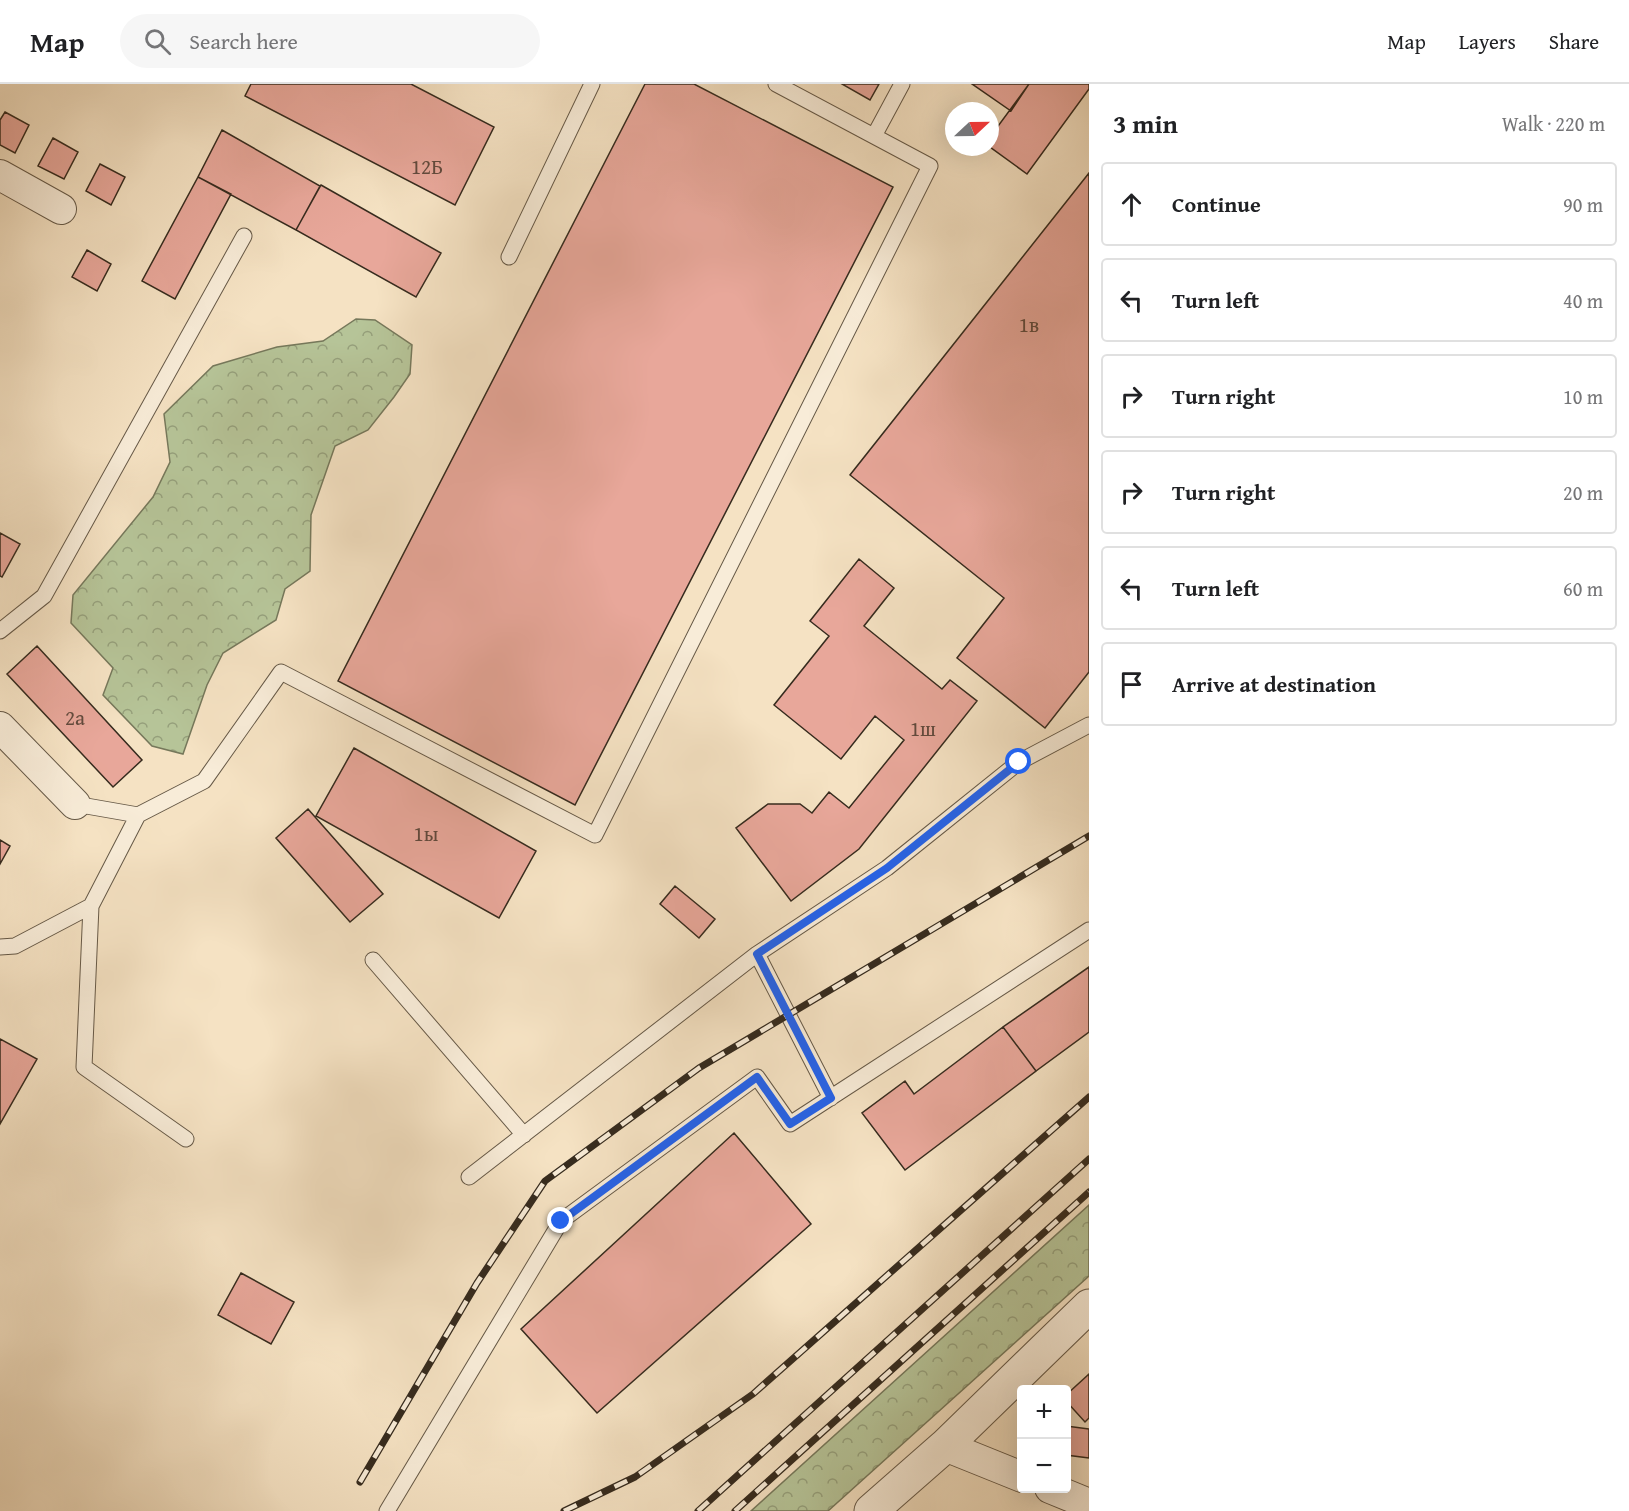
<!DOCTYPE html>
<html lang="en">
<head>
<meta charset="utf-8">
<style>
  :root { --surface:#fff; --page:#f6f6f6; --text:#202124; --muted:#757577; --line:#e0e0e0 }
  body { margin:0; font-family:"Gentium Book Plus",serif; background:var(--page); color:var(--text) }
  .controls { position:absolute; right:18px; bottom:18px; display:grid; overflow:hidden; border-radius:6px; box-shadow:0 6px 24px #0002 }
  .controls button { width:54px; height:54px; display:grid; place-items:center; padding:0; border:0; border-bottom:2px solid var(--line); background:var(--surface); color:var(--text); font:30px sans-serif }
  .compass { position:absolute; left:945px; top:18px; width:54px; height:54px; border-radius:50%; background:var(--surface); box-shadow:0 6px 24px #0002; rotate:68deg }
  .stop { position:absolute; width:18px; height:18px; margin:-14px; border:4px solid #2563eb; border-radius:50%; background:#fff }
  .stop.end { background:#2563eb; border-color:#fff; box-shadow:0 2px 6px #0008 }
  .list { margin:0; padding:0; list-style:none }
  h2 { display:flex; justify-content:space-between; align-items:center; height:78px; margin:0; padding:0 24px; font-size:26px }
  h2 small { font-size:20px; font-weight:400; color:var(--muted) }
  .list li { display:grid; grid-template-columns:39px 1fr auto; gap:18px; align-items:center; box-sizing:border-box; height:84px; margin:0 12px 12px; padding:0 12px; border:2px solid var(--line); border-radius:6px }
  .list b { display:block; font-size:22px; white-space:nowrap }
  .list em { font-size:20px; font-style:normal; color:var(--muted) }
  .icon { flex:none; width:33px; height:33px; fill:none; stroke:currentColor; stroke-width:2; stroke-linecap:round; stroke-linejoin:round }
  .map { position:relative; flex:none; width:1089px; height:1427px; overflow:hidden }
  header { display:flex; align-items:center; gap:36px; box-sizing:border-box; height:84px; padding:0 30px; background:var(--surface); border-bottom:2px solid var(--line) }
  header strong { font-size:28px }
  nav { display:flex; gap:33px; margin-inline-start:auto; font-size:21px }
  .search { width:420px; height:54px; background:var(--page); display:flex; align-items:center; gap:15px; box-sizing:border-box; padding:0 21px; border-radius:33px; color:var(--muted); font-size:22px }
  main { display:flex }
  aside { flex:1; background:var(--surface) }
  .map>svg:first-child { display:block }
</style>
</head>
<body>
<header>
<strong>Map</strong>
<div class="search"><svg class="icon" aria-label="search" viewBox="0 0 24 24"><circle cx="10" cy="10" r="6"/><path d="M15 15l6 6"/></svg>Search here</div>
<nav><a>Map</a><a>Layers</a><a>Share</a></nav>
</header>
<main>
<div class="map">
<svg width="1089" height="1427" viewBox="0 0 1089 1427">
  <defs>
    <pattern id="forest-crowns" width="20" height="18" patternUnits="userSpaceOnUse" patternTransform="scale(1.5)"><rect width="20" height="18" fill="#b6c498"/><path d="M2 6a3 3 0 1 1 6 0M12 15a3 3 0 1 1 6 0" fill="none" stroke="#959f7b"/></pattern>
  </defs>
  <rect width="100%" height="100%" fill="#f5e2c3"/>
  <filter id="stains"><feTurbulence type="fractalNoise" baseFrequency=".00333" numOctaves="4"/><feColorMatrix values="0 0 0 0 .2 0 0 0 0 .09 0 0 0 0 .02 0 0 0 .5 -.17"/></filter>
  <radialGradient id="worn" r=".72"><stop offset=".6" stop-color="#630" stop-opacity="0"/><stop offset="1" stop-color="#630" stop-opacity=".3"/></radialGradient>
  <!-- forest -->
  <path fill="url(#forest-crowns)" stroke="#76785b" stroke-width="1.5" d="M 356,235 L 375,236 L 412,261 L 410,290 L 394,313 L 368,346 L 335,362 L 311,431 L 310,487 L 285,505 L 276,536 L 223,569 L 207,601 L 183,670 L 152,662 L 103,611 L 113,584 L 71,539 L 73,511 L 153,413 L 170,378 L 164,330 L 213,282 L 277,263 L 323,257 Z
    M 1089,1121 L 1089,1192 L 828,1427 L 751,1427 Z"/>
  <!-- building -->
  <path fill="#e8a79a" stroke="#362b1e" stroke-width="1.5" d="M 251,0 L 411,0 L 494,43 L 455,121 L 245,12 Z
    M 645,0 L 694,0 L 893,103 L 575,721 L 338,597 Z
    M 842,0 L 879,0 L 870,16 Z
    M 972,0 L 1029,0 L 1011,27 Z
    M 1029,0 L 1089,0 L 1089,5 L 1027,90 L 990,63 L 990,53 Z
    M 5,28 L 29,41 L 15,69 L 0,61 L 0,36 Z
    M 222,46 L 320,102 L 296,146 L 198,93 Z
    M 53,54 L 78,68 L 64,95 L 38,82 Z
    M 100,80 L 125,93 L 111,121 L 86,107 Z
    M 1089,89 L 1089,588 L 1045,644 L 957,574 L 1004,514 L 850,391 Z
    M 198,93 L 231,110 L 175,215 L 142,197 Z
    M 321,101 L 441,169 L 416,213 L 296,146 Z
    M 87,166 L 111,180 L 97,207 L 72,193 Z
    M 0,449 L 20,460 L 2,493 L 0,492 Z
    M 859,475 L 894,504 L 864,542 L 942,605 L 950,596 L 977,617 L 859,765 L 791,817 L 736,744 L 768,720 L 800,720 L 812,729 L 829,708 L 849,724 L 904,656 L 875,632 L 841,675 L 774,621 L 829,552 L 810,537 Z
    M 37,562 L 142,676 L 113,703 L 7,590 Z
    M 354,664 L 536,767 L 499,834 L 316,732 Z
    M 308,725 L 383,810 L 350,838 L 276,754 Z
    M 0,756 L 10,762 L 0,780 Z
    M 675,802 L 715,835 L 699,854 L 660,820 Z
    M 1089,883 L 1089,948 L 1036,987 L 1003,943 Z
    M 1003,943 L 1036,987 L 905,1086 L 862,1029 L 905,997 L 914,1010 Z
    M 0,955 L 37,975 L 0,1040 Z
    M 734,1049 L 811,1140 L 597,1329 L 521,1245 Z
    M 241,1189 L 294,1218 L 271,1260 L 218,1231 Z
    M 1089,1290 L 1089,1334 L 1085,1338 L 1066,1317 L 1066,1311 Z
    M 1066,1342 L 1089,1345 L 1089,1374 L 1066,1371 Z"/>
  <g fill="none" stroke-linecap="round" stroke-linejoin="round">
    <defs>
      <path id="service" d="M 874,52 L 902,0
        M 509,173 L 592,0
        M 0,547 L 44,512 L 244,152
        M 75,720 L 138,731 L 204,697 L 281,588 L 595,751 L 930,82 L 776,0
        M 138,731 L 91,822 L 84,983 L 186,1055
        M 0,863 L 15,862 L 91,822
        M 757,870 L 831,1014
        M 373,876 L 524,1051
        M 469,1093 L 757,870 L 887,784 L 1019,678 L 1089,641
        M 387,1427 L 561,1137 L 757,993 L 790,1040 L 1089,846"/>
      <path id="minor" d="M 0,91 L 61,125
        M 0,643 L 75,720
        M 945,1362 L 1022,1393
        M 1050,1404 L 1089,1420"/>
      <path id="tertiary" d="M 871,1427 L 945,1362 L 1089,1222"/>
    </defs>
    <!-- service casing -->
    <use href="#service" stroke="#665947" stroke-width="17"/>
    <!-- minor casing -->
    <use href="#minor" stroke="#665947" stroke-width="32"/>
    <!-- tertiary casing -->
    <use href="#tertiary" stroke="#665947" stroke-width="35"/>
    <!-- service -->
    <use href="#service" stroke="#f8ecd8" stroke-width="15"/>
    <!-- minor -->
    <use href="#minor" stroke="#f8ecd8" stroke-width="30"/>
    <!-- tertiary -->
    <use href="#tertiary" stroke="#f8ecd8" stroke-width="33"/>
    <defs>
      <path id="rail" d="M 360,1398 L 477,1199 L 545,1097 L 699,984 L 1089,752
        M 564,1427 L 635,1393 L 753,1310 L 1089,1013
        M 698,1427 L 1089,1075
        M 735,1427 L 1089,1108"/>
    </defs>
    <!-- rail casing -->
    <use href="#rail" stroke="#362b1e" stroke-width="7"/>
    <!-- rail -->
    <use href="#rail" stroke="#f8ecd8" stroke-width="4.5" stroke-dasharray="14" stroke-linecap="butt"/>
  </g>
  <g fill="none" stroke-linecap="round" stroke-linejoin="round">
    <!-- route -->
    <path stroke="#2563eb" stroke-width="8" d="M 561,1137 L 757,993 L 790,1040 L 831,1014 L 757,870 L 887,784 L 1019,678"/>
  </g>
  <g text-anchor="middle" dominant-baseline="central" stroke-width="6" stroke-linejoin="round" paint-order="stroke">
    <!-- number labels -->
    <g font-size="21" fill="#624a3d">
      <text x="427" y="82">12Б</text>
      <text x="1029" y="240">1в</text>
      <text x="75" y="633">2а</text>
      <text x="923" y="644">1ш</text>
      <text x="426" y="749">1ы</text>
    </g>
  </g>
  <rect width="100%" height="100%" filter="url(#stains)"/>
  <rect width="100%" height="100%" fill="url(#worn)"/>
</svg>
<div class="controls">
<button>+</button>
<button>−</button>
</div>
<svg class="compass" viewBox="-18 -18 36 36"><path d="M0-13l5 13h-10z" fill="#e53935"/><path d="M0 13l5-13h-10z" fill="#757577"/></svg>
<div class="stop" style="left:1019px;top:678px"></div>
<div class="stop end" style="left:561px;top:1137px"></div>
</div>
<aside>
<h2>3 min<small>Walk · 220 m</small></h2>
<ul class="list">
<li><svg class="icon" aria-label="ahead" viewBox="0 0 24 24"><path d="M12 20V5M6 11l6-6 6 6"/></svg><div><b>Continue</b></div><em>90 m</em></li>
<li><svg class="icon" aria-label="left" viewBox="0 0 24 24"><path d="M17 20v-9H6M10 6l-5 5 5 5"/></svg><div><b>Turn left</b></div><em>40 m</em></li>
<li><svg class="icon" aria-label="right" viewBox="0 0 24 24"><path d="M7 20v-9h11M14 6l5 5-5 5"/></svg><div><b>Turn right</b></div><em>10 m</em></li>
<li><svg class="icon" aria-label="right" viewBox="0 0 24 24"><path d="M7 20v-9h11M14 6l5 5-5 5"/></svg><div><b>Turn right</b></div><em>20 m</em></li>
<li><svg class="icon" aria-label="left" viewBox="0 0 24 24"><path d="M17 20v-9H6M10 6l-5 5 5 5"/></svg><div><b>Turn left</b></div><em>60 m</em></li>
<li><svg class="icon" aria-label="arrive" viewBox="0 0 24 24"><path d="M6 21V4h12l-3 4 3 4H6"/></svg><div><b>Arrive at destination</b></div></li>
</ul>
</aside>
</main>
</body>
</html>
